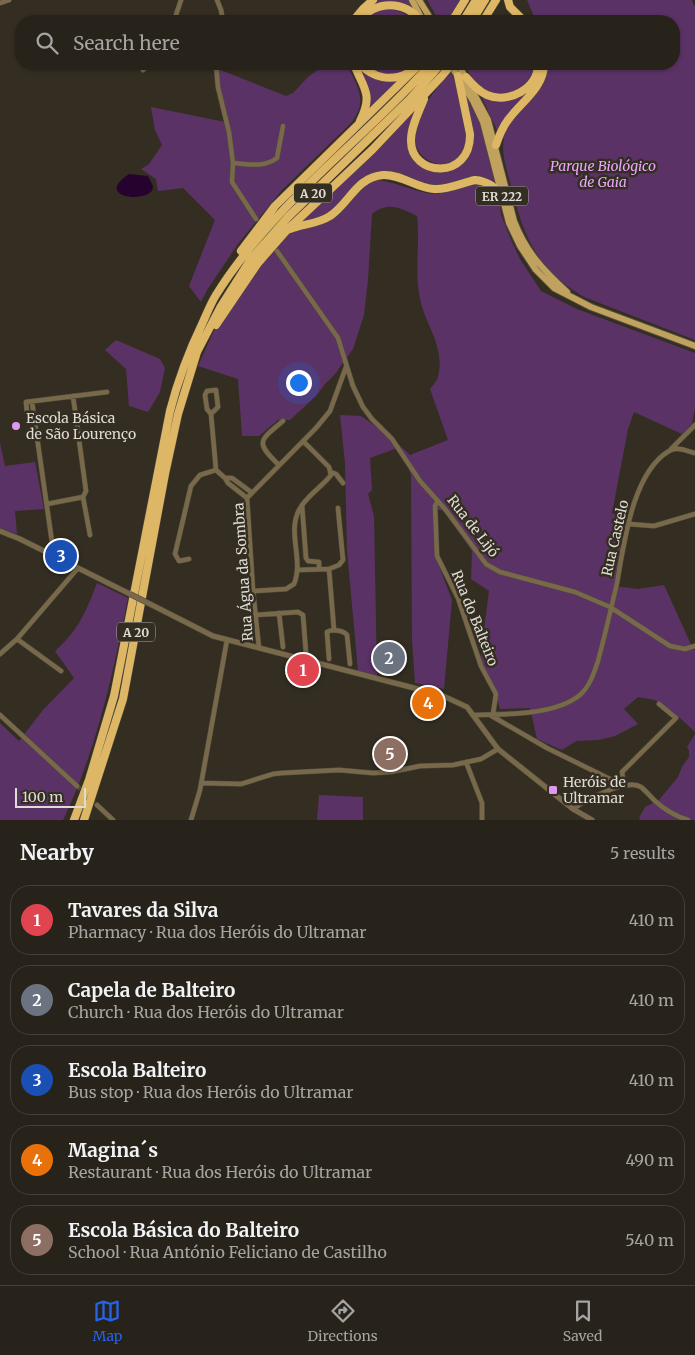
<!DOCTYPE html>
<html lang="en">
<head>
<meta charset="utf-8">
<style>
  :root { --surface:#27221a; --page:#2f2a23; --text:#f1f3f6; --muted:#a4a4a2; --line:#433f39; --accent:#2563eb }
  body { margin:0; font-family:Merriweather,serif; background:var(--page); color:var(--text) }
  .scale { position:absolute; left:15px; bottom:12px; width:71px; box-sizing:border-box; padding-left:5px; border:2px solid #dfdcd4; border-top:0; font-size:14px; line-height:18px; white-space:nowrap; color:#dfdcd4; -webkit-text-stroke:4px #342e22; paint-order:stroke }
  .you { position:absolute; left:298px; top:382px; width:18px; height:18px; margin:-12px; border:4px solid #fff; border-radius:50%; background:#1a73e8; box-shadow:0 0 0 8px #1a73e833 }
  .badge { display:grid; place-items:center; width:32px; height:32px; border-radius:50%; background:var(--accent); color:#fff; font-size:16px; font-weight:700 }
  .pin { position:absolute; translate:-50% -50%; border:2px solid #fff; box-shadow:0 1px 5px #0006 }
  .list { margin:0; padding:0; list-style:none }
  h2 { display:flex; justify-content:space-between; align-items:center; height:65px; margin:0; padding:0 20px; font-size:21px }
  h2 small { font-size:16px; font-weight:400; color:var(--muted) }
  .list li { display:grid; grid-template-columns:32px 1fr auto; gap:15px; align-items:center; box-sizing:border-box; height:70px; margin:0 10px 10px; padding:0 10px; border:1px solid var(--line); border-radius:20px }
  .list b { display:block; font-size:19px; white-space:nowrap }
  .list p { margin:0; font-size:16px; white-space:nowrap; color:var(--muted) }
  .list em { font-size:16px; font-style:normal; color:var(--muted) }
  .icon { flex:none; width:28px; height:28px; fill:none; stroke:currentColor; stroke-width:2; stroke-linecap:round; stroke-linejoin:round }
  .map { position:relative; flex:none; width:695px; height:820px; overflow:hidden }
  .search { position:absolute; background:var(--surface); box-shadow:0 1px 4px #0004; left:15px; right:15px; top:15px; height:55px; display:flex; align-items:center; gap:12px; box-sizing:border-box; padding:0 18px; border-radius:20px; color:var(--muted); font-size:19px }
  .sheet { height:465px; background:var(--surface) }
  nav { display:flex; justify-content:space-around; align-items:center; box-sizing:border-box; height:70px; border-top:1px solid var(--line); background:var(--surface); font-size:14px; color:var(--muted) }
  nav a { display:grid; justify-items:center; gap:2px }
  nav .on { color:var(--accent) }
  .map>svg:first-child { display:block }
</style>
</head>
<body>
<div class="map">
<svg width="695" height="820" viewBox="0 0 695 820">
  <rect width="100%" height="100%" fill="#342e22"/>
  <!-- green -->
  <path fill="#5b3266" d="M 376,0 L 409,0 L 413,8 C 397,3 386,0 370,7 Z
    M 427,0 L 461,0 L 447,21 L 439,21 Z
    M 527,0 L 692,0 L 694,6 L 695,6 L 695,340 L 584,297 C 535,268 523,235 510,182 C 506,167 500,149 505,134 C 507,127 513,120 518,115 C 531,99 546,85 549,64 L 674,64 L 674,21 L 536,21 Z
    M 386,8 C 397,10 407,13 415,21 L 363,21 L 372,13 Z
    M 326,64 L 347,64 C 357,87 369,100 351,123 L 281,191 L 238,244 L 207,290 L 201,302 L 189,286 L 215,220 L 183,188 L 158,191 L 156,179 L 141,169 L 149,164 L 162,145 L 155,130 L 151,107 L 225,122 L 213,67 L 286,96 L 293,93 L 308,77 Z
    M 365,64 L 415,64 C 400,77 381,77 365,64 Z
    M 464,64 L 535,64 C 532,88 504,102 483,89 C 474,84 469,72 464,64 Z
    M 359,66 L 400,79 L 367,113 Z
    M 451,73 C 459,89 461,108 465,125 C 466,130 468,136 468,140 C 468,143 466,149 465,151 C 452,175 416,164 415,139 C 415,134 417,128 418,124 C 424,102 436,88 451,73 Z
    M 530,89 L 507,115 L 497,130 L 480,93 L 488,97 Z
    M 466,95 L 483,130 L 495,184 C 479,168 460,184 441,185 C 430,185 421,183 411,180 C 398,177 382,170 370,175 C 353,181 348,200 335,210 C 324,218 311,220 299,223 L 416,108 L 409,136 L 420,164 C 428,165 444,171 451,170 C 454,169 459,166 461,164 C 482,147 470,118 466,95 Z
    M 372,180 C 396,180 415,194 438,194 L 472,183 L 482,183 L 494,191 L 499,198 L 501,215 L 511,240 L 520,259 L 541,291 L 577,309 L 695,353 L 695,408 L 692,424 L 682,434 L 634,412 L 628,429 L 612,513 L 627,519 L 614,586 L 638,589 L 664,585 L 693,649 L 695,650 L 695,732 L 680,718 L 655,700 L 638,697 L 624,709 L 638,724 L 615,736 L 599,740 L 576,741 L 562,750 L 537,739 L 530,708 L 500,709 L 494,686 L 480,660 L 489,591 L 471,579 L 472,551 L 444,511 L 435,509 L 434,543 L 436,558 L 452,600 L 444,689 L 415,683 L 412,640 L 411,475 L 400,447 L 370,458 L 372,490 L 368,494 L 374,516 L 377,677 L 358,671 L 347,550 L 345,463 L 340,415 L 361,416 L 390,436 L 410,455 L 448,440 L 430,389 C 433,385 437,381 438,377 C 446,344 423,324 419,293 C 415,268 420,242 417,216 C 401,208 387,201 372,214 L 368,280 L 364,315 L 353,349 L 335,374 L 325,384 L 316,396 L 290,420 L 278,420 L 259,436 L 242,436 L 238,379 L 198,366 L 216,326 L 239,289 L 289,230 L 313,225 L 354,192 Z
    M 116,340 L 160,359 L 165,368 L 160,392 L 148,412 L 129,406 L 126,369 L 105,350 Z
    M 0,443 L 5,466 L 35,462 L 44,509 L 15,511 L 17,534 L 0,528 Z
    M 97,583 L 128,598 C 113,674 97,749 63,820 L 0,820 L 0,723 L 19,741 L 43,710 L 74,678 L 55,651 C 78,631 86,612 97,583 Z
    M 695,734 L 695,820 L 641,820 L 639,818 L 645,807 L 659,800 L 678,777 L 682,767 L 689,757 L 689,750 L 687,747 Z
    M 319,795 L 363,797 L 363,820 L 317,820 Z"/>
  <!-- water -->
  <path fill="#26032f" d="M 129,174 L 148,176 C 149,179 153,184 153,187 C 153,204 91,199 129,174 Z"/>
  <g fill="none" stroke-linecap="round" stroke-linejoin="round">
    <!-- minor-tunnel -->
    <path stroke="#4e483d" stroke-width="4.5" stroke-dasharray="4.5 2" stroke-linecap="butt" d="M 77,786 L 97,805"/>
    <defs>
      <path id="minor" d="M 217,0 L 221,10 L 223,21
        M 0,3 L 9,0
        M 174,21 L 181,0
        M 216,64 L 218,87 L 229,132 L 233,163 L 232,182 L 256,219
        M 143,70 L 148,64
        M 233,163 C 248,164 264,168 277,158 L 283,126
        M 277,251 L 338,338 L 353,386 L 363,407 L 372,419 L 392,439 L 420,481 L 445,509 L 486,564 L 500,572 L 575,592 L 610,607 L 670,646 L 685,649 L 695,646
        M 32,402 L 54,556
        M 211,414 L 207,409 L 205,395 L 207,391 L 216,390 L 218,407 L 211,414 L 216,470 L 225,478 L 228,483 L 247,498
        M 35,417 L 27,412 L 26,402 L 107,392
        M 671,449 L 695,425
        M 279,465 C 255,442 259,441 283,421
        M 331,472 L 336,474 L 343,483
        M 225,478 L 232,478 L 251,492
        M 83,497 L 90,535
        M 438,501 L 435,506 L 437,556 L 458,598 L 481,666 L 496,694 L 493,714
        M 47,504 L 83,497 L 86,491 L 73,396
        M 302,505 L 306,558 L 308,561 L 319,562 L 319,569
        M 629,524 L 654,526 L 695,514
        M 189,559 L 179,561 L 175,554 L 191,486 L 200,475 L 216,470
        M 329,569 L 339,565 L 343,560 L 338,508
        M 297,570 L 329,569 L 334,630
        M 253,591 L 286,589 L 294,584 C 304,560 287,533 299,510 C 306,496 322,487 331,475 L 329,467 L 303,441
        M 279,613 L 283,647
        M 256,615 L 298,612 L 303,615 L 306,653
        M 17,639 L 61,671
        M 259,648 L 253,591 L 247,498 L 316,428 L 330,411 L 346,367
        M 0,654 L 17,639 L 78,568
        M 329,659 L 327,632 C 332,629 343,630 347,635 L 350,664
        M 0,715 L 77,786
        M 473,715 C 504,714 554,716 580,695 C 590,686 594,673 598,661 C 605,635 611,609 617,583 C 624,544 632,473 669,451 C 677,446 687,451 695,453
        M 490,715 L 547,748 L 624,786
        M 466,762 L 482,803 L 482,820
        M 201,783 L 241,784 L 273,774 L 282,773 L 339,770 L 373,773 L 391,772 L 420,766 L 453,765 L 481,759 L 498,749
        M 624,786 L 622,772 L 676,718 L 659,704
        M 97,805 L 113,820
        M 573,809 C 586,800 626,778 641,787 C 646,791 650,796 655,801 C 665,810 675,816 688,820
        M 191,820 L 200,790 L 227,640"/>
      <path id="tertiary" d="M 0,531 L 20,539 L 130,594
        M 150,604 L 213,636 L 441,695 L 467,707 L 498,749 L 573,809 L 592,820"/>
      <path id="primary" d="M 412,0 L 423,21
        M 419,0 L 432,21
        M 450,64 L 473,101 L 483,122 L 509,223 L 520,246 L 536,270 L 554,288 L 591,307 L 695,346
        M 458,64 L 488,120 L 514,221 C 526,252 543,270 567,292"/>
      <path id="motorway" d="M 508,0 L 510,7 L 524,21
        M 353,21 L 363,9 L 373,0
        M 359,21 C 376,0 404,0 421,21
        M 452,21 L 465,0
        M 463,21 L 476,0
        M 472,21 L 485,0
        M 483,21 L 496,0
        M 354,64 C 363,88 374,94 360,121
        M 360,64 C 373,78 391,82 408,73
        M 466,77 C 472,84 478,91 487,95 C 508,104 538,89 538,64
        M 424,99 C 419,112 411,126 411,140 C 410,177 471,181 470,134 L 458,76
        M 496,145 C 499,136 502,128 508,120 C 521,102 544,88 544,64
        M 290,229 C 303,224 318,224 330,216 C 349,204 356,177 383,175 C 401,174 416,188 434,189 C 447,190 462,183 475,180 C 487,181 493,186 502,195
        M 241,251 L 275,206 L 420,64
        M 216,325 L 258,263 L 286,231 L 373,149 L 441,77
        M 74,820 L 89,780 L 114,696 L 170,411 C 178,380 189,351 203,322 C 207,313 211,303 216,295 C 272,205 361,142 431,64
        M 84,820 L 123,699 L 165,474 L 178,414 L 197,352 L 220,308 L 251,259 L 289,216 L 410,99 L 441,64"/>
    </defs>
    <!-- minor casing -->
    <use href="#minor" stroke="#4f4a3e" stroke-width="5.5"/>
    <!-- tertiary casing -->
    <use href="#tertiary" stroke="#4f4a3e" stroke-width="6"/>
    <!-- primary casing -->
    <use href="#primary" stroke="#4f4a3e" stroke-width="8"/>
    <!-- motorway casing -->
    <use href="#motorway" stroke="#4f4a3e" stroke-width="9"/>
    <!-- minor -->
    <use href="#minor" stroke="#776949" stroke-width="4.5"/>
    <!-- tertiary -->
    <use href="#tertiary" stroke="#776949" stroke-width="5"/>
    <!-- primary -->
    <use href="#primary" stroke="#c0a15e" stroke-width="6"/>
    <!-- motorway -->
    <use href="#motorway" stroke="#ddb765" stroke-width="8"/>
    <defs>
      <path id="tertiary-bridge" d="M 130,594 L 150,604"/>
      <path id="motorway-bridge" d="M 441,77 L 452,64"/>
    </defs>
    <!-- tertiary-bridge casing -->
    <use href="#tertiary-bridge" stroke="#4f4a3e" stroke-width="6" stroke-linecap="butt"/>
    <!-- motorway-bridge casing -->
    <use href="#motorway-bridge" stroke="#4f4a3e" stroke-width="9" stroke-linecap="butt"/>
    <!-- tertiary-bridge -->
    <use href="#tertiary-bridge" stroke="#776949" stroke-width="5"/>
    <!-- motorway-bridge -->
    <use href="#motorway-bridge" stroke="#ddb765" stroke-width="8"/>
  </g>
  <!-- markers -->
  <g fill="#df98f2" stroke="#342e22" stroke-width="2">
    <circle cx="16" cy="426" r="5"/>
    <rect x="548" y="785" width="10" height="10" rx="2.5"/>
  </g>
  <g text-anchor="middle" dominant-baseline="central" stroke-width="5" stroke-linejoin="round" paint-order="stroke">
    <!-- shield labels -->
    <g fill="#342e22" stroke="#aca89f" stroke-width="1">
      <rect x="294" y="183.5" width="38" height="19" rx="4"/>
      <rect x="476" y="186.5" width="52" height="19" rx="4"/>
      <rect x="117" y="622.5" width="38" height="19" rx="4"/>
    </g>
    <g font-size="12" font-weight="bold" fill="#dfdcd4">
      <text x="313" y="193">A 20</text>
      <text x="502" y="196">ER 222</text>
      <text x="136" y="632">A 20</text>
    </g>
    <!-- park labels -->
    <g font-size="14" font-style="italic" fill="#eba6fe" stroke="#342e22">
      <text x="603" y="166">Parque Biológico<tspan x="603" dy="16">de Gaia</tspan></text>
    </g>
    <!-- poi labels -->
    <g font-size="14" fill="#dfdcd4" stroke="#342e22" text-anchor="start">
      <text x="26" y="418">Escola Básica<tspan x="26" dy="16">de São Lourenço</tspan></text>
      <text x="563" y="782">Heróis de<tspan x="563" dy="16">Ultramar</tspan></text>
    </g>
    <!-- street labels -->
    <g font-size="14" fill="#dfdcd4" stroke="#342e22">
      <text transform="translate(473 526) rotate(52)">Rua de Lijó</text>
      <text transform="translate(615 538) rotate(-77)">Rua Castelo</text>
      <text transform="translate(243 572) rotate(-94)">Rua Água da Sombra</text>
      <text transform="translate(475 618) rotate(68)">Rua do Balteiro</text>
    </g>
  </g>
</svg>
<div class="scale">100 m</div>
<div class="you"></div>
<div class="pin badge" style="left:303px;top:670px;background:#e0444e">1</div>
<div class="pin badge" style="left:389px;top:658px;background:#6b7280">2</div>
<div class="pin badge" style="left:61px;top:556px;background:#1a4fb4">3</div>
<div class="pin badge" style="left:428px;top:703px;background:#e8710a">4</div>
<div class="pin badge" style="left:390px;top:754px;background:#8d6e63">5</div>
<div class="search"><svg class="icon" aria-label="search" viewBox="0 0 24 24"><circle cx="10" cy="10" r="6"/><path d="M15 15l6 6"/></svg>Search here</div>
</div>
<section class="sheet">
<h2>Nearby<small>5 results</small></h2>
<ul class="list">
<li><span class="badge" style="background:#e0444e">1</span><div><b>Tavares da Silva</b><p>Pharmacy · Rua dos Heróis do Ultramar</p></div><em>410 m</em></li>
<li><span class="badge" style="background:#6b7280">2</span><div><b>Capela de Balteiro</b><p>Church · Rua dos Heróis do Ultramar</p></div><em>410 m</em></li>
<li><span class="badge" style="background:#1a4fb4">3</span><div><b>Escola Balteiro</b><p>Bus stop · Rua dos Heróis do Ultramar</p></div><em>410 m</em></li>
<li><span class="badge" style="background:#e8710a">4</span><div><b>Magina´s</b><p>Restaurant · Rua dos Heróis do Ultramar</p></div><em>490 m</em></li>
<li><span class="badge" style="background:#8d6e63">5</span><div><b>Escola Básica do Balteiro</b><p>School · Rua António Feliciano de Castilho</p></div><em>540 m</em></li>
</ul>
</section>
<nav>
<a class="on"><svg class="icon" aria-label="map" viewBox="0 0 24 24"><path d="M3 6l6-2 6 2 6-2v14l-6 2-6-2-6 2zM9 4v14M15 6v14"/></svg>Map</a>
<a><svg class="icon" aria-label="directions" viewBox="0 0 24 24"><path d="M12 3l9 9-9 9-9-9zM9 14v-3h6M13 9l2 2-2 2"/></svg>Directions</a>
<a><svg class="icon" aria-label="saved" viewBox="0 0 24 24"><path d="M7 4h10v16l-5-4-5 4z"/></svg>Saved</a>
</nav>
</body>
</html>
